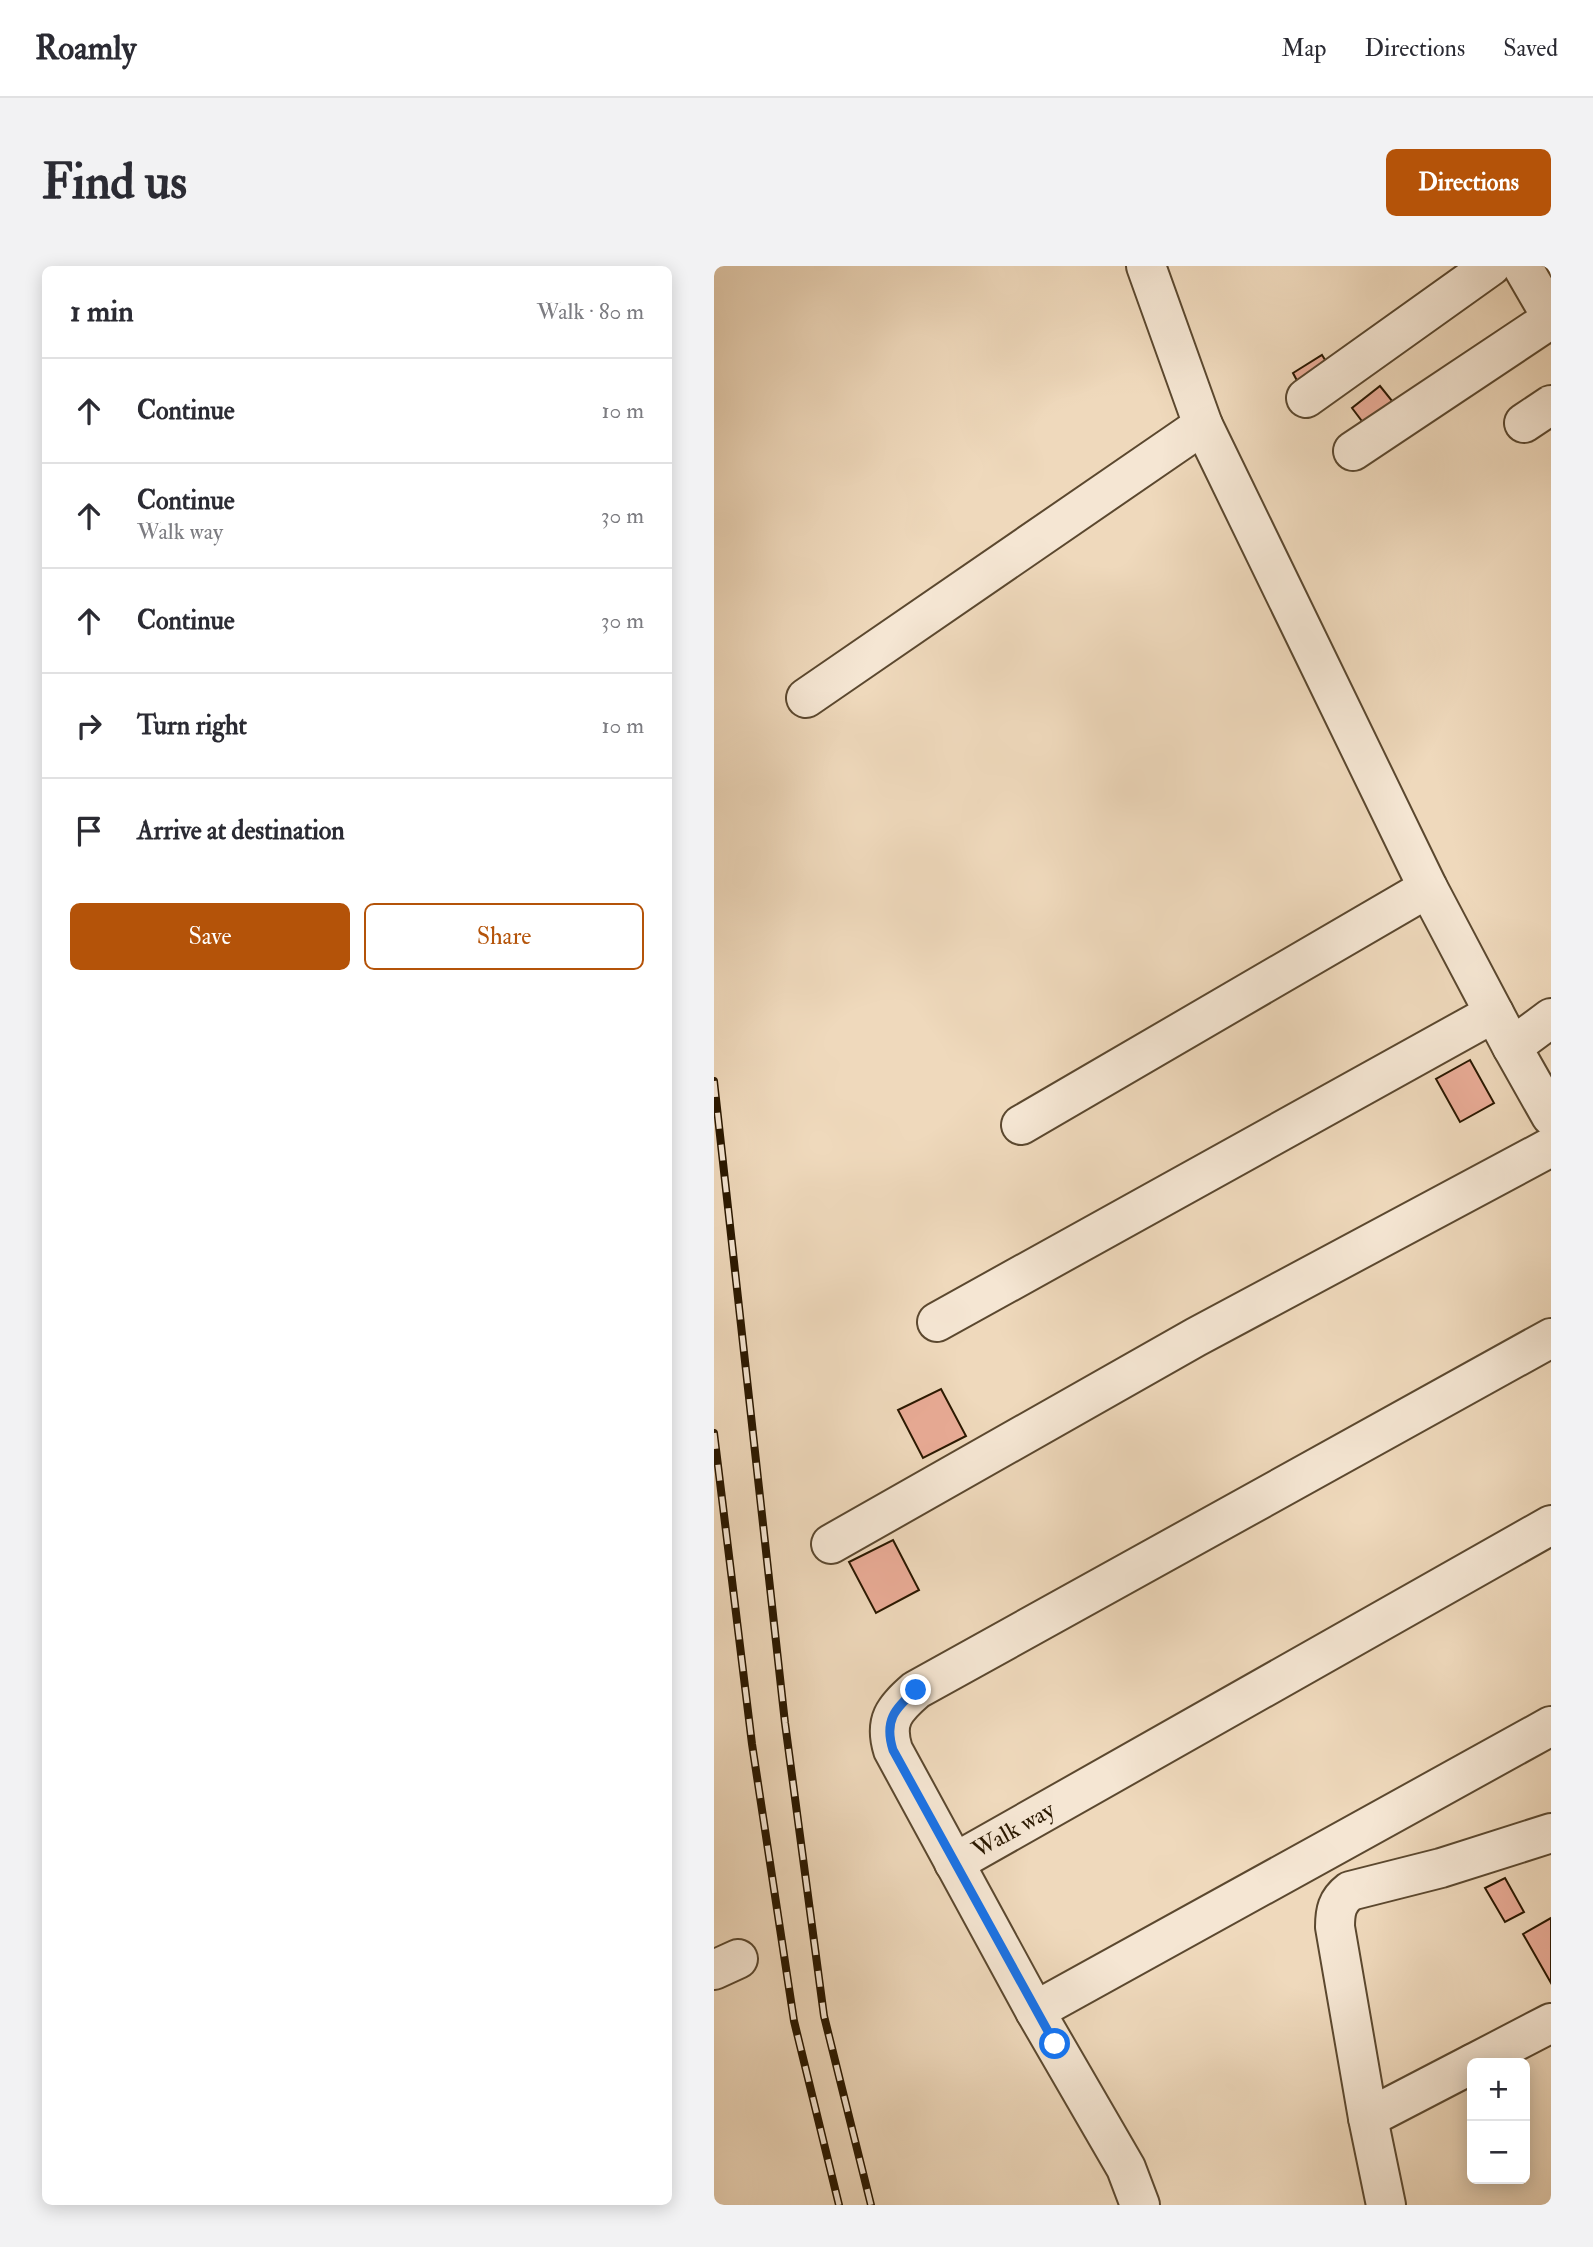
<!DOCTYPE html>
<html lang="en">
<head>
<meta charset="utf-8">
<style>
  :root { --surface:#fff; --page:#f2f2f3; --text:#2b2b33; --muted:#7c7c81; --line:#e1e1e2; --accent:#b45309 }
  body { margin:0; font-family:"IM FELL Double Pica",serif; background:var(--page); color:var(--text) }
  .controls { position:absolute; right:21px; bottom:21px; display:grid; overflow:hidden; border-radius:10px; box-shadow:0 4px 18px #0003 }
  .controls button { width:63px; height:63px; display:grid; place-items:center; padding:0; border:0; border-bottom:2px solid var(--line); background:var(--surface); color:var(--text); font:35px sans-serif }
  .stop { position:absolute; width:21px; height:21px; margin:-16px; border:5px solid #1a73e8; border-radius:50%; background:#fff }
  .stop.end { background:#1a73e8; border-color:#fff; box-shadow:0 2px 7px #0008 }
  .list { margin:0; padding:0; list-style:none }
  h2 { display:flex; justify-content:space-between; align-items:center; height:91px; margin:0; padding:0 28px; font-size:30px }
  h2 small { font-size:23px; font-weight:400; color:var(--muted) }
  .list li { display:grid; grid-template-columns:46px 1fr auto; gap:21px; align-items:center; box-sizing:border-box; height:105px; padding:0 28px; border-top:2px solid var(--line) }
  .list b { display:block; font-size:26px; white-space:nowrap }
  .list p { margin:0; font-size:23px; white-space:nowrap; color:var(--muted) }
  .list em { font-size:23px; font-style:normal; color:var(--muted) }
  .actions { display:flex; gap:14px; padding:21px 28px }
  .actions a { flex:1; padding:16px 0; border:2px solid var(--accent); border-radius:10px; text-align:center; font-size:24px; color:var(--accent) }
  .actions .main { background:var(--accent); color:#fff }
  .icon { flex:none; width:38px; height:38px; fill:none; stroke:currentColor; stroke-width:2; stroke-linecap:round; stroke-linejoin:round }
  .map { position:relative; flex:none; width:837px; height:1939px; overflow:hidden; border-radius:10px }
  header { display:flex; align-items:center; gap:42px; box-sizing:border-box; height:98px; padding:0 35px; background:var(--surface); border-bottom:2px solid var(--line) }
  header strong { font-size:33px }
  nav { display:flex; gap:38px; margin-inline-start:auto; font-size:24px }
  .intro { display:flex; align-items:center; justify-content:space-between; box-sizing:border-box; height:168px; padding:0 42px }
  h1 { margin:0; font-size:49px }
  .button { padding:18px 32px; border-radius:10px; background:var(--accent); color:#fff; font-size:24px; font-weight:700 }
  main { display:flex; gap:42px; padding:0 42px }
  aside { flex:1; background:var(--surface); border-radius:10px; box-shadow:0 4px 18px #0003 }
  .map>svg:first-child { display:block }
</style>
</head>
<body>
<header>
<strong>Roamly</strong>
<nav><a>Map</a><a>Directions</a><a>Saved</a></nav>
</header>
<div class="intro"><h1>Find us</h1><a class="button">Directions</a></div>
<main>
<aside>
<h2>1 min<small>Walk · 80 m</small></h2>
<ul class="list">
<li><svg class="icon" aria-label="ahead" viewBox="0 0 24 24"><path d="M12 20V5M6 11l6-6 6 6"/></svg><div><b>Continue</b></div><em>10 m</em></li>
<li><svg class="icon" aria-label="ahead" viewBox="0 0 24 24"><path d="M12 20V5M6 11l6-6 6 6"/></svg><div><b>Continue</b><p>Walk way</p></div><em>30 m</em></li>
<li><svg class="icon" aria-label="ahead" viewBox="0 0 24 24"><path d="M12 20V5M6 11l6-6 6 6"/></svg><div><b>Continue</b></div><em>30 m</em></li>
<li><svg class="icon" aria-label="right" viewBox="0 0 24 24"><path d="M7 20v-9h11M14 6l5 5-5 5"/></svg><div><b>Turn right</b></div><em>10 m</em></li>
<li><svg class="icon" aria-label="arrive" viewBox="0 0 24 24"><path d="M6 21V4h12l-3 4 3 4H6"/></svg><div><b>Arrive at destination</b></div></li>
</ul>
<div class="actions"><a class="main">Save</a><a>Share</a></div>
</aside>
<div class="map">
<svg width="837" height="1939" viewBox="0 0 837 1939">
  <rect width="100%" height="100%" fill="#efd9bc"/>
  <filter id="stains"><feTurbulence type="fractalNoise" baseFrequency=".00286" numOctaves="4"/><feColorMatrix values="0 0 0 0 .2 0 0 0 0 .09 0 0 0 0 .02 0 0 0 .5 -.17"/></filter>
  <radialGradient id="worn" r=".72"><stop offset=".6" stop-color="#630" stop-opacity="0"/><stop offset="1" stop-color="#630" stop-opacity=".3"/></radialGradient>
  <!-- building -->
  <path fill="#eaac97" stroke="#2a1800" stroke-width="2" d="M 608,89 L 618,105 L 588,124 L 579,107 Z
    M 666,120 L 683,141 L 654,163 L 638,142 Z
    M 756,794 L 780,837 L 746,856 L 722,813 Z
    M 227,1123 L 252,1170 L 209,1192 L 184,1144 Z
    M 179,1274 L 205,1324 L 162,1347 L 135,1296 Z
    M 791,1612 L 810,1646 L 791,1656 L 771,1622 Z
    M 837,1652 L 837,1717 L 809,1668 Z"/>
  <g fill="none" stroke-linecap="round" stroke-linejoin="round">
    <defs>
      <g id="minor">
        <path d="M 432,0 L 489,159 L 714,622 L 798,781"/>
        <path d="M 808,0 L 837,50"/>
        <path d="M 592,132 L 777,0"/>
        <path d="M 810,157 L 837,139"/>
        <path d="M 639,185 L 837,53"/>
        <path d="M 92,432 L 489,159"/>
        <path d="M 837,752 L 798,781 L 837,850"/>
        <path d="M 307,859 L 714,622"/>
        <path d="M 223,1056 L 780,747"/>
        <path d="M 117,1278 L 482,1071 L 837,881"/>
        <path id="s1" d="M 240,1597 L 837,1259"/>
        <path d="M 0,1704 L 24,1693"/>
        <path d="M 321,1745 L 837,1460"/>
        <path d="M 760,1797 L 837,1757"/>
        <path d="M 654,1852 L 758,1798"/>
        <path d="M 426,1939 L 412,1902 L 321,1745 L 179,1484 C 170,1455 180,1443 202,1424 L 837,1072"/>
        <path d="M 672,1939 L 654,1852 L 621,1661 C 621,1645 623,1635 636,1625 L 727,1602 L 837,1567"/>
      </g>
    </defs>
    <!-- minor casing -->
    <use href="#minor" stroke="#5b482f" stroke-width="42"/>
    <!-- minor -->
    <use href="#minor" stroke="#f5e6d3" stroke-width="38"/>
    <defs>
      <path id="rail" d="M 0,815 L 71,1457 L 110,1750 L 157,1939
        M 0,1167 L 38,1478 L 80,1755 L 125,1939"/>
    </defs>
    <!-- rail casing -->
    <use href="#rail" stroke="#2a1800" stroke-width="8"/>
    <!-- rail -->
    <use href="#rail" stroke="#f5e6d3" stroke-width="5" stroke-dasharray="16" stroke-linecap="butt"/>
  </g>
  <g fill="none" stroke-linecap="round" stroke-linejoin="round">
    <!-- route -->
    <path stroke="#1a73e8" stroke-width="9" d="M 202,1424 C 180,1443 170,1455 179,1484 L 341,1778"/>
  </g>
  <g text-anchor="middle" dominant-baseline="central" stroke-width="5" stroke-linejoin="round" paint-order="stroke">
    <!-- street labels -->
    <g font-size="24" fill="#2a1800" stroke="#f5e6d3">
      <text stroke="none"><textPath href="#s1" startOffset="68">Walk way</textPath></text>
    </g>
  </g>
  <rect width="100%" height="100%" filter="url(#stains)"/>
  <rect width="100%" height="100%" fill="url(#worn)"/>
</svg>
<div class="controls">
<button>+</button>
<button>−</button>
</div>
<div class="stop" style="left:341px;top:1778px"></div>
<div class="stop end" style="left:202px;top:1424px"></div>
</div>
</main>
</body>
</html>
